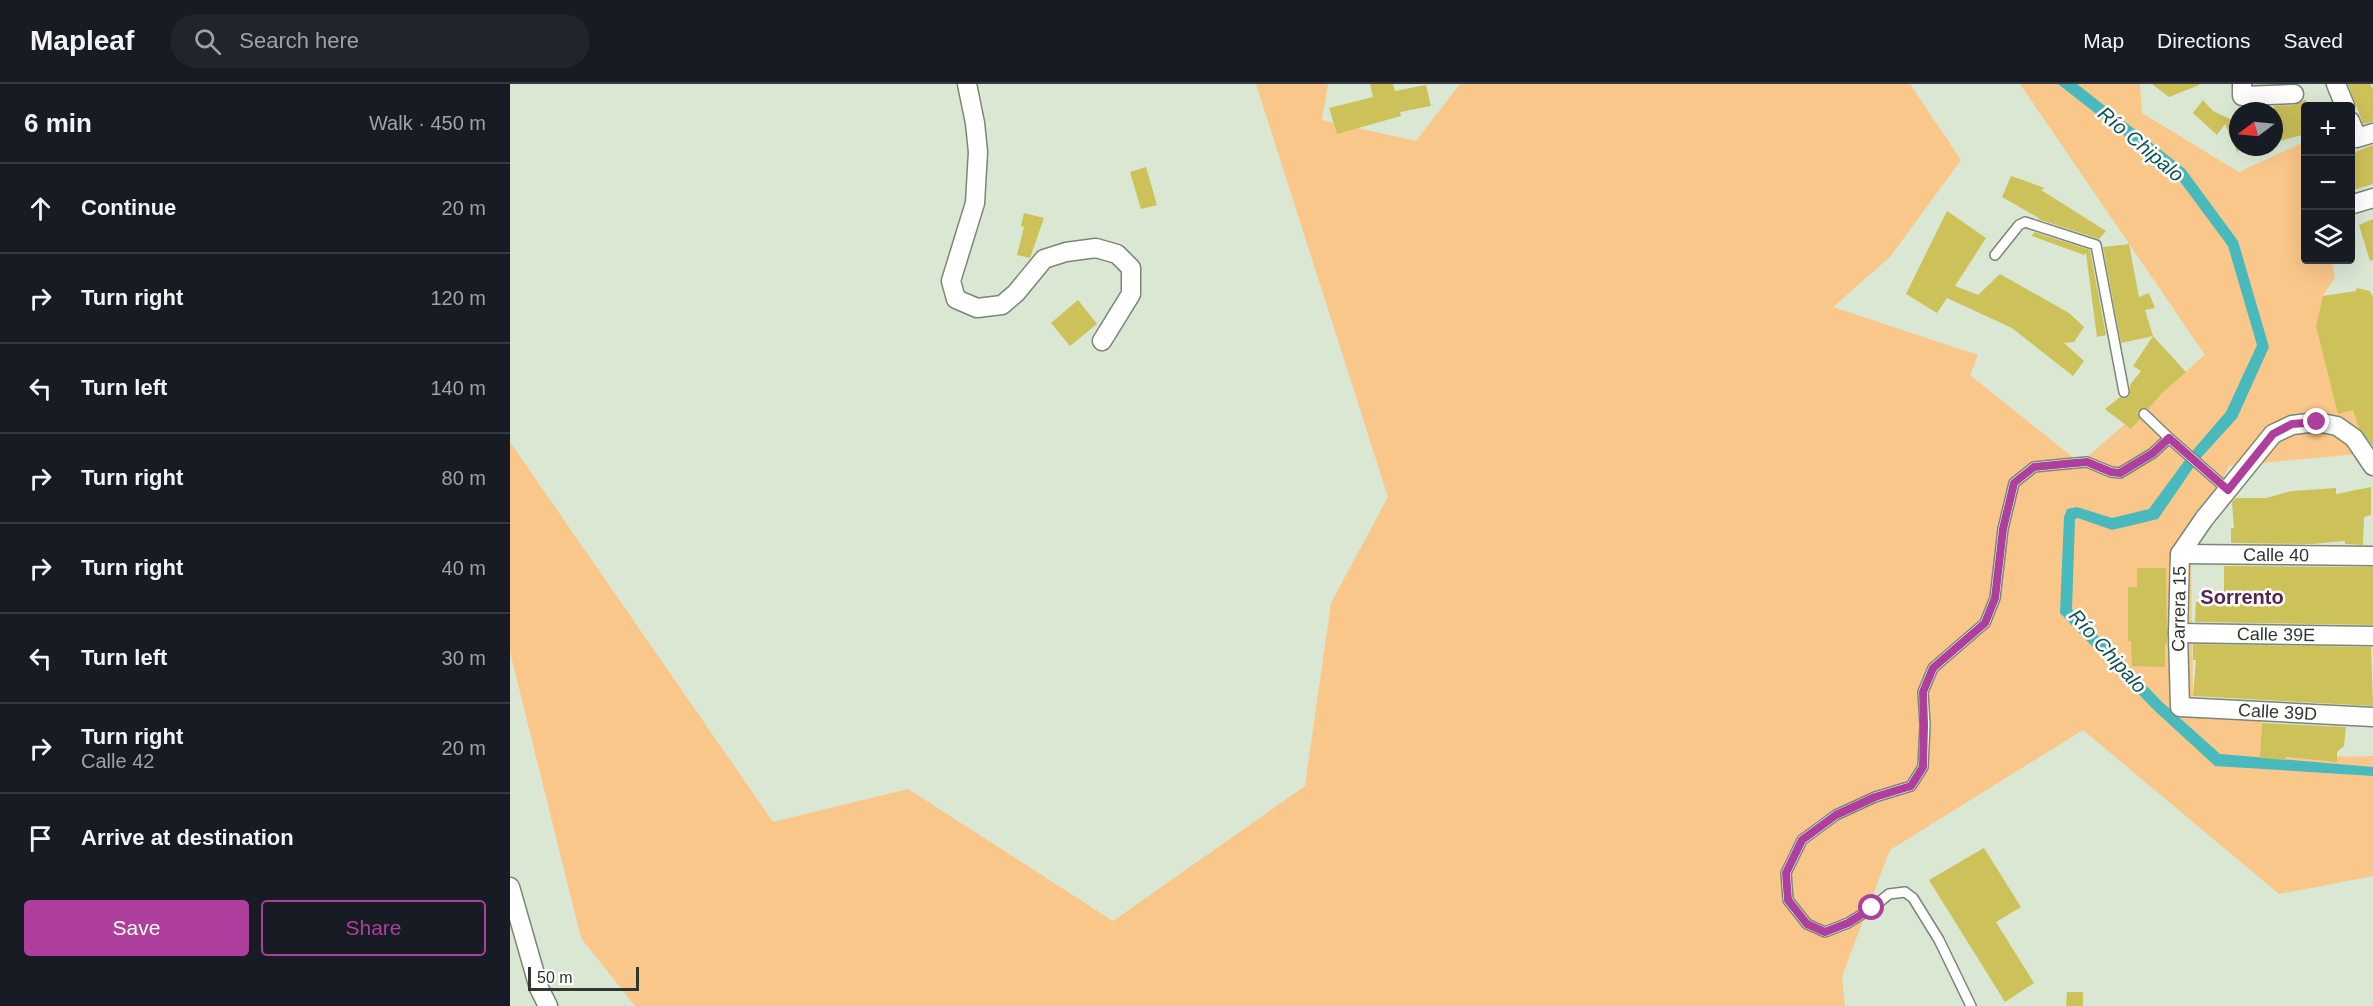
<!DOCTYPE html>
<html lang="en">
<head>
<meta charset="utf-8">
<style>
  :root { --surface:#171b24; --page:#20242c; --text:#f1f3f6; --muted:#9ea1a6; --line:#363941; --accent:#ae3f9c }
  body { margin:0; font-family:Helvetica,sans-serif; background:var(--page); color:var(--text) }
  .controls { position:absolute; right:18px; top:18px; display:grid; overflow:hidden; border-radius:6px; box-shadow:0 6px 24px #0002 }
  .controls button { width:54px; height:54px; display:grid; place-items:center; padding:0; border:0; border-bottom:2px solid var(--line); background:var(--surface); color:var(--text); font:30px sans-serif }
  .compass { position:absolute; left:1719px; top:18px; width:54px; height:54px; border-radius:50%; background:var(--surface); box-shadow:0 6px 24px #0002; rotate:254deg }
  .scale { position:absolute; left:18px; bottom:15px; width:111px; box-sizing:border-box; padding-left:6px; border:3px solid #31362e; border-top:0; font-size:16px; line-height:21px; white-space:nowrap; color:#31362e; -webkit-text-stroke:4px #fff; paint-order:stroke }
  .stop { position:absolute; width:18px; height:18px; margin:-14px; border:4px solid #ae3f9c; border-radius:50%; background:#fff }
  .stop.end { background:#ae3f9c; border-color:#fff; box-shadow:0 2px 6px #0008 }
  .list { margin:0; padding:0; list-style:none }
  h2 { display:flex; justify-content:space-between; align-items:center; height:78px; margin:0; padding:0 24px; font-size:26px }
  h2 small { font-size:20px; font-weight:400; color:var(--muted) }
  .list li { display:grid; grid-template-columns:39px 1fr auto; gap:18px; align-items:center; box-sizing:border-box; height:90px; padding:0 24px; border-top:2px solid var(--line) }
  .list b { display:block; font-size:22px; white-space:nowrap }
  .list p { margin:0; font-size:20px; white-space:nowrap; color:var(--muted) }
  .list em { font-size:20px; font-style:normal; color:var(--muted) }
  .actions { display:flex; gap:12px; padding:18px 24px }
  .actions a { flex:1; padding:14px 0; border:2px solid var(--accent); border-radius:6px; text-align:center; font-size:21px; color:var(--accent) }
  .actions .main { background:var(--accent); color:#fff }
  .icon { flex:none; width:33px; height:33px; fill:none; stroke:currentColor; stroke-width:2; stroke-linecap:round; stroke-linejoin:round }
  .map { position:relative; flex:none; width:1863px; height:922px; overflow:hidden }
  header { display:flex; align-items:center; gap:36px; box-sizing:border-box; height:84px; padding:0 30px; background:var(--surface); border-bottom:2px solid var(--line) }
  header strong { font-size:28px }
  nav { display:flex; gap:33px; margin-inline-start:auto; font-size:21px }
  .search { width:420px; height:54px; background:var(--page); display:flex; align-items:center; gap:15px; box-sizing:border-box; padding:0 21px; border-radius:33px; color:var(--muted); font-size:22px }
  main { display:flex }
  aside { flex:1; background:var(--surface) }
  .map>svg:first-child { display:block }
</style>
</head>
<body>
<header>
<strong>Mapleaf</strong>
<div class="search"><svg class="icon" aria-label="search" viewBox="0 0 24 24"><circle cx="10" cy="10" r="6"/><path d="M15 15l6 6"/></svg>Search here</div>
<nav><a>Map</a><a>Directions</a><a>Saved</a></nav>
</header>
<main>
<aside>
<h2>6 min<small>Walk · 450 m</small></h2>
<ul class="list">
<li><svg class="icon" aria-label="ahead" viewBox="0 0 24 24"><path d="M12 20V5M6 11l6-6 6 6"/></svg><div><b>Continue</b></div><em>20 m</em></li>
<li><svg class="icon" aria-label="right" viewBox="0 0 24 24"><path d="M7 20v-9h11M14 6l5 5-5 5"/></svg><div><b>Turn right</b></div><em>120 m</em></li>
<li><svg class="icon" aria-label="left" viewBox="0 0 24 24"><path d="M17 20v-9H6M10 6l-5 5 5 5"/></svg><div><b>Turn left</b></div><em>140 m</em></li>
<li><svg class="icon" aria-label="right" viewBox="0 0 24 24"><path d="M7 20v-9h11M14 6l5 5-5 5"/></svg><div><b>Turn right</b></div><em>80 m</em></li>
<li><svg class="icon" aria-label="right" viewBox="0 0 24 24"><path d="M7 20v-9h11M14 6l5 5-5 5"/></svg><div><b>Turn right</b></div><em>40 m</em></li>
<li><svg class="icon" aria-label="left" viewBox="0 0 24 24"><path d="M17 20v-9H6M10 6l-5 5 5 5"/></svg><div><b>Turn left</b></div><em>30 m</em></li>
<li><svg class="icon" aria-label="right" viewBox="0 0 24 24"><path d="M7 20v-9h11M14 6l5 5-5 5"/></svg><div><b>Turn right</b><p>Calle 42</p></div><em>20 m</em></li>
<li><svg class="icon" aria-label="arrive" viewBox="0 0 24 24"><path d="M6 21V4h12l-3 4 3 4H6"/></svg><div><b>Arrive at destination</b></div></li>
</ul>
<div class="actions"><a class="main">Save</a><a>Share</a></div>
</aside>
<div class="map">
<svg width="1863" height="922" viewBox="0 0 1863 922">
  <rect width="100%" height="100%" fill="#dae7d3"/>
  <!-- green -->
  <path fill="#fac78a" d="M 746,0 L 818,0 L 812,36 L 906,57 L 950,0 L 1400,0 L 1451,76 L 1380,173 L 1323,223 L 1468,271 L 1460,291 L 1570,379 L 1695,271 L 1510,0 L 1630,0 L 1632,29 L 1729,88 L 1794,58 L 1796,176 L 1821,176 L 1825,193 L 1813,212 L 1858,369 L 1719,382 L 1681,470 L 1683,615 L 1752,635 L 1751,674 L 1863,672 L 1863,792 L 1769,810 L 1573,646 L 1380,766 L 1332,892 L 1335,922 L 125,922 L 71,854 L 0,568 L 0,358 L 263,738 L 398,705 L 603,837 L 795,702 L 821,519 L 878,413 Z"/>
  <!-- water -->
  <path fill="#48b9bd" d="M 1548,0 L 1567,0 L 1675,85 L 1728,157 L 1759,263 L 1727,334 L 1687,378 L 1648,435 L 1602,446 L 1568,434 L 1565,435 L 1562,525 L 1652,618 L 1710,670 L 1863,683 L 1863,692 L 1705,682 L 1644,626 L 1550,529 L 1554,433 L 1557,425 L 1567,423 L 1602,434 L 1639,425 L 1678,372 L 1716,328 L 1747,261 L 1718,162 L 1666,92 Z"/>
  <!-- building -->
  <path fill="#cdc15a" d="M 860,0 L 883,0 L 885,7 L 916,1 L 921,22 L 890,28 L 891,32 L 827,50 L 819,24 L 863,13 Z
    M 1642,0 L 1689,0 L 1689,1 L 1659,13 Z
    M 1838,0 L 1860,0 L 1863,5 L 1863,38 L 1853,40 Z
    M 1796,15 L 1796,50 L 1766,58 L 1764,49 L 1764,22 L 1785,21 Z
    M 1693,16 L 1703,27 L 1722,36 L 1728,32 L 1728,70 L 1715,40 L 1707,51 L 1683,29 Z
    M 1863,61 L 1863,100 L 1840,107 L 1840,70 Z
    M 636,83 L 647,121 L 631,125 L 620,88 Z
    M 1501,92 L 1535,104 L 1531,106 L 1596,147 L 1589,155 L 1528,135 L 1529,134 L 1492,113 Z
    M 1437,127 L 1476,154 L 1445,202 L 1468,211 L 1490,190 L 1559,229 L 1574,243 L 1564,258 L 1554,259 L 1574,277 L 1563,292 L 1502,244 L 1437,214 L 1427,229 L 1396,210 Z
    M 514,129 L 534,134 L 520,174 L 507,171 L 514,143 L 511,142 Z
    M 1863,135 L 1863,176 L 1860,177 L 1849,141 Z
    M 1524,148 L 1580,166 L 1596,251 L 1587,253 L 1576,169 L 1574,171 L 1522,152 Z
    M 1619,160 L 1629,213 L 1639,209 L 1645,224 L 1635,226 L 1643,252 L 1611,259 L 1593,163 Z
    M 1847,204 L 1860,207 L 1863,213 L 1863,362 L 1849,344 L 1843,326 L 1828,330 L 1806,242 L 1813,212 L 1846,207 Z
    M 568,216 L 587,240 L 560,262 L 541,239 Z
    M 1643,252 L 1676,288 L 1651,310 L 1638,325 L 1630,325 L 1627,329 L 1630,335 L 1621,345 L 1595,325 L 1610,313 L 1616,314 L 1620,311 L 1620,301 L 1631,287 L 1623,282 Z
    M 1861,403 L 1861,431 L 1854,433 L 1853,461 L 1835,460 L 1835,457 L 1802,460 L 1721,459 L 1721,444 L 1724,444 L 1722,418 L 1726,414 L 1756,414 L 1782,407 L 1826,404 L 1826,410 Z
    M 1714,482 L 1863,483 L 1863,541 L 1685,538 L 1686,518 L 1714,519 Z
    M 1627,484 L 1656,484 L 1657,560 L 1655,560 L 1655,583 L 1622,582 L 1621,557 L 1618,557 L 1618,503 L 1627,503 Z
    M 1683,560 L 1861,563 L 1863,622 L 1683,612 L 1686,576 L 1683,576 Z
    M 1752,639 L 1836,643 L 1834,662 L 1827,668 L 1827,678 L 1776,673 L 1776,676 L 1750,674 Z
    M 1474,764 L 1511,823 L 1486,838 L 1524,899 L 1495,918 L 1419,796 Z
    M 1557,908 L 1573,908 L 1573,922 L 1556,922 Z"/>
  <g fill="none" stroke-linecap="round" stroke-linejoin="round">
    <defs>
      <path id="lane" d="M 1485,171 L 1509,141 L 1515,138 L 1586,161 L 1614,308
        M 1659,354 L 1718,406
        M 1461,922 L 1429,856 L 1403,814 L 1395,808 L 1379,810 L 1362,824 L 1338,839 L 1315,848 L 1297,840 L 1278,816 L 1276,789 L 1292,756 L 1326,731 L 1365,713 L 1401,702 L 1413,683 L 1415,641 L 1413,608 L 1423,584 L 1475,539 L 1485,514 L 1493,445 L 1504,399 L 1524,383 L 1554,380 L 1577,378 L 1601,388 L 1610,389 L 1643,369 L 1659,354 L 1634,330"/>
      <g id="street">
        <path d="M 457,0 L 465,39 L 468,68 L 465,119 L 441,197 L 446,215 L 467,224 L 492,221 L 506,209 L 534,175 L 556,168 L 586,164 L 607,170 L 621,184 L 621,210 L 592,257"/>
        <path d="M 1732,0 L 1732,12 L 1784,10"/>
        <path d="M 1826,0 L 1835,22"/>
        <path d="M 1840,37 L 1847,54 L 1863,49"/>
        <path d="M 1840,121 L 1863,114"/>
        <path id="s1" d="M 1863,382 L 1844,354 L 1827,342 L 1807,338 L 1782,341 L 1763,350 L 1694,435 L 1670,470 L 1668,549 L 1670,623 L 1863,633"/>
        <path id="s2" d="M 1670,470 L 1863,472"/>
        <path id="s3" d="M 1668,549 L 1863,552"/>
        <path d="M 0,803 L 29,904 L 38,922"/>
      </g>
    </defs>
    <!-- lane casing -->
    <use href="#lane" stroke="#7b8775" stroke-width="12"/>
    <!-- street casing -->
    <use href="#street" stroke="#7b8775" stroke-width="21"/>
    <!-- lane -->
    <use href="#lane" stroke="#fff" stroke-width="9"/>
    <!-- street -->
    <use href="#street" stroke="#fff" stroke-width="18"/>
  </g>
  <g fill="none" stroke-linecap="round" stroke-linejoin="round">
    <!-- route -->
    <path stroke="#ae3f9c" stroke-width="8" d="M 1362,824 L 1338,839 L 1315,848 L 1297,840 L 1278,816 L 1276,789 L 1292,756 L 1326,731 L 1365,713 L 1401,702 L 1413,683 L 1414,641 L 1413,608 L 1423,584 L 1475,539 L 1485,514 L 1493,445 L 1504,399 L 1524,383 L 1554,380 L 1577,378 L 1601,388 L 1610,389 L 1643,369 L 1659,354 L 1718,406 L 1763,350 L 1782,340 L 1807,338"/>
  </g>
  <g text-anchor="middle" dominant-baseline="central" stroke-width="5" stroke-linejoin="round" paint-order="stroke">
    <!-- street labels -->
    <g font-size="18" fill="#31362e" stroke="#fff">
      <text stroke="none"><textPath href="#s2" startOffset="96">Calle 40</textPath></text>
      <text transform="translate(1669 525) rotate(-89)">Carrera 15</text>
      <text stroke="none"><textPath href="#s3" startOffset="98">Calle 39E</textPath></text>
      <text stroke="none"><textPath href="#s1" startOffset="524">Calle 39D</textPath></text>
    </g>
    <!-- water labels -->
    <g font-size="20" font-style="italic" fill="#0f5153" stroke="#fff">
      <text transform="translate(1631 60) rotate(40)">Río Chipalo</text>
      <text transform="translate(1598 567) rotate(48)">Río Chipalo</text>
    </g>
    <!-- neighbourhood labels -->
    <g font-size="20" font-weight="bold" fill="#59234f" stroke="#fff">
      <text x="1732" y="513">Sorrento</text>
    </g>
  </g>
</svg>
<div class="controls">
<button>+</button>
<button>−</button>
<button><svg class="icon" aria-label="layers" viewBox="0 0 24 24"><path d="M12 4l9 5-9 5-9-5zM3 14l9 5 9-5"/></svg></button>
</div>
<svg class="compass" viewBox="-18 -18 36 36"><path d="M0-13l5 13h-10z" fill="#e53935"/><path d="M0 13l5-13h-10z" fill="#9ea1a6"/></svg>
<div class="scale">50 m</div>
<div class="stop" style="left:1362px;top:824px"></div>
<div class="stop end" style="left:1807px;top:338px"></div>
</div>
</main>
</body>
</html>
